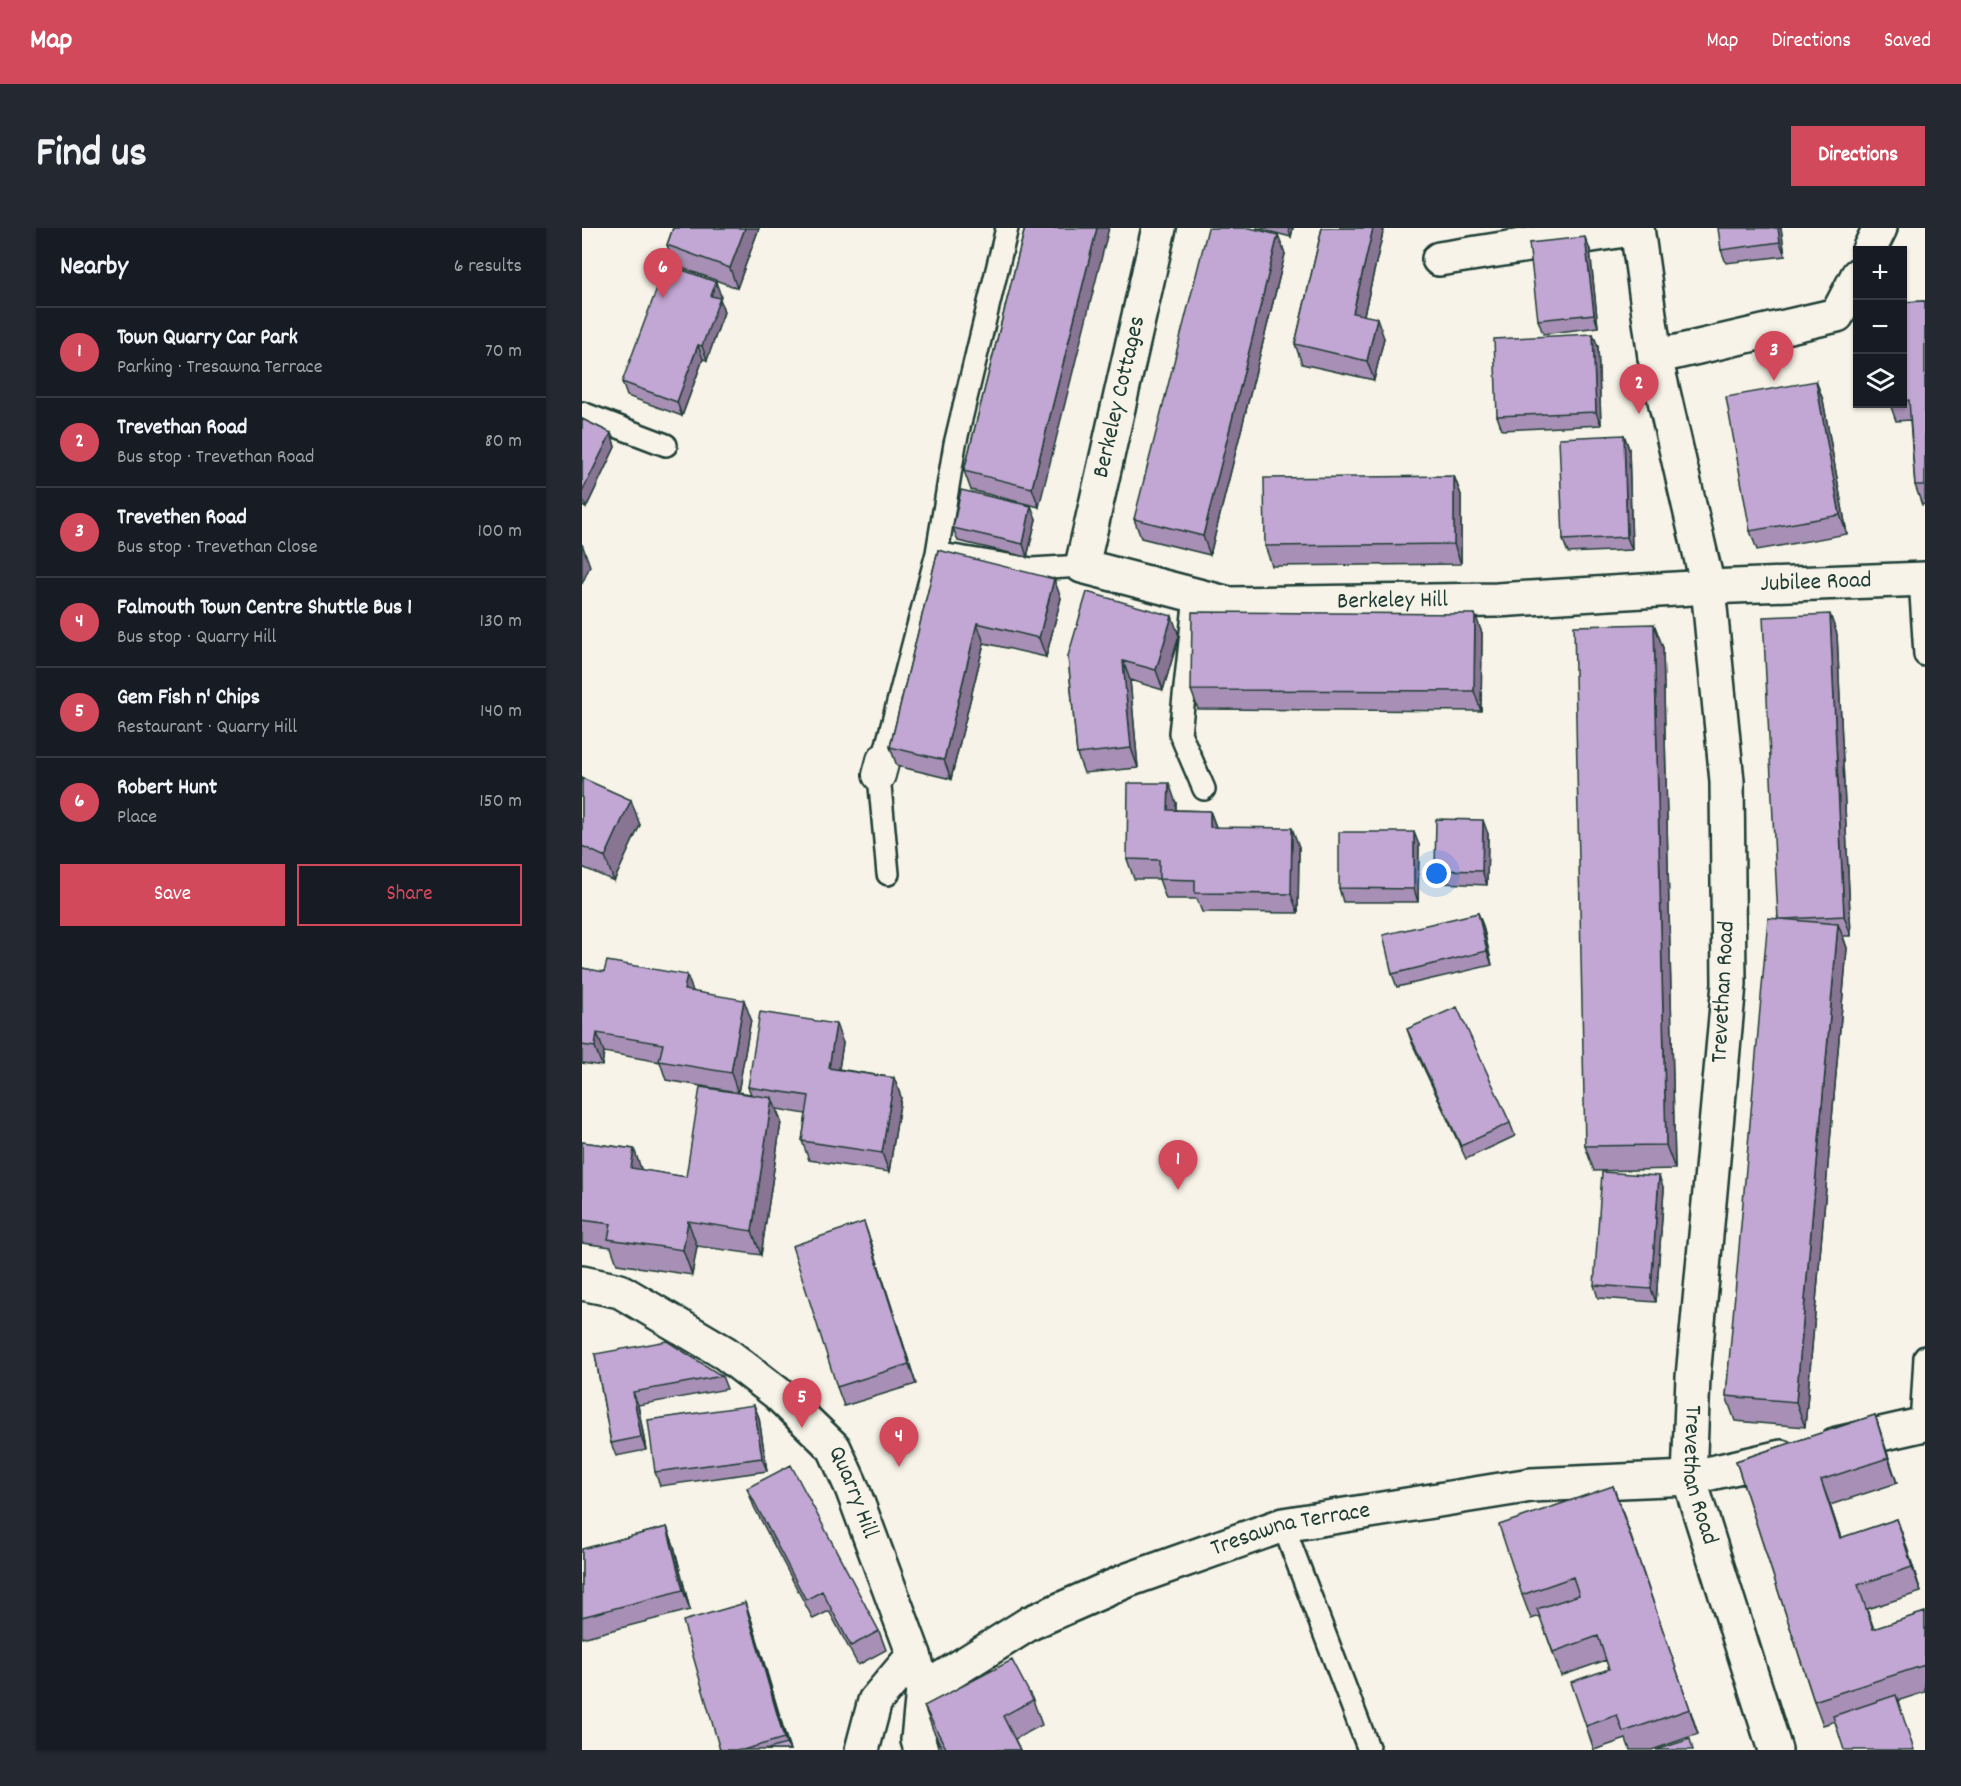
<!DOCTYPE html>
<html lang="en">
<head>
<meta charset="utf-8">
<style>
  :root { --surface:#171b24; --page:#242831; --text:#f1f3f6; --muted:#9ea1a6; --line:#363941; --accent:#d1495b }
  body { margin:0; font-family:Dekko,sans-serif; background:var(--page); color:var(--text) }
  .controls { position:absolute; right:18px; top:18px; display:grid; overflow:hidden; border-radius:0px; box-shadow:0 2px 4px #0004 }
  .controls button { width:54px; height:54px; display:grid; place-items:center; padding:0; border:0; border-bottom:2px solid var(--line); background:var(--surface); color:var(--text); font:30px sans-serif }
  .you { position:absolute; left:855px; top:646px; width:21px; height:21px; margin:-15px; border:4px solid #fff; border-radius:50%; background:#1a73e8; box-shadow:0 0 0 9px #1a73e833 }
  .badge { display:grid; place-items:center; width:39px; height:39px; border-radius:50%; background:var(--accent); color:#fff; font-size:20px; font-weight:700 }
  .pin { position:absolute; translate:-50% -50px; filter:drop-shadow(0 2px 3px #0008) }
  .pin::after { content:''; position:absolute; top:32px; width:21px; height:18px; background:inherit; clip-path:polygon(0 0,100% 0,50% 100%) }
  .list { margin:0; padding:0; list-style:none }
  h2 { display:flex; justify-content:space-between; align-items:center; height:78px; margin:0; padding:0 24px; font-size:26px }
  h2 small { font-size:20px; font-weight:400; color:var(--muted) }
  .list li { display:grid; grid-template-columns:39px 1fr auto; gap:18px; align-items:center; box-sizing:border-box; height:90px; padding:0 24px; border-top:2px solid var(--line) }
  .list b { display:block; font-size:22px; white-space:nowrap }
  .list p { margin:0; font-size:20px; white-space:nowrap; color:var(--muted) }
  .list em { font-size:20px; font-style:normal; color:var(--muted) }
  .actions { display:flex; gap:12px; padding:18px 24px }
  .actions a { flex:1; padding:14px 0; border:2px solid var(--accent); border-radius:0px; text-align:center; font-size:21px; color:var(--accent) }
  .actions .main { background:var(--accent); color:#fff }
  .icon { flex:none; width:33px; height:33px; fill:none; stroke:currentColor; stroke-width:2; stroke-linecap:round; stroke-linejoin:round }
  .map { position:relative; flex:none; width:1343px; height:1522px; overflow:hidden; border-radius:0px }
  header { display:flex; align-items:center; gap:36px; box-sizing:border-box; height:84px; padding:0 30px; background:var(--accent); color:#fff }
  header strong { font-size:28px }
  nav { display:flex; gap:33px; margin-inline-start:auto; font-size:21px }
  .intro { display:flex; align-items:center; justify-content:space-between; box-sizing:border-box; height:144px; padding:0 36px }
  h1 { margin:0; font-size:42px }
  .button { padding:15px 27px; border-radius:0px; background:var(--accent); color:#fff; font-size:21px; font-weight:700 }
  main { display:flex; gap:36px; padding:0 36px }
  aside { flex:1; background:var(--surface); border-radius:0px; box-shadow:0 2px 4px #0004 }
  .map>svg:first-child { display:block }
</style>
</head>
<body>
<header>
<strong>Map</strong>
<nav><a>Map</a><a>Directions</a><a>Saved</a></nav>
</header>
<div class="intro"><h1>Find us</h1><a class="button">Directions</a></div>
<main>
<aside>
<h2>Nearby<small>6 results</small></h2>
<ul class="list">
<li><span class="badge">1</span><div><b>Town Quarry Car Park</b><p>Parking · Tresawna Terrace</p></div><em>70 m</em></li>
<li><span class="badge">2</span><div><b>Trevethan Road</b><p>Bus stop · Trevethan Road</p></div><em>80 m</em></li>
<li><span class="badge">3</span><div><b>Trevethen Road</b><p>Bus stop · Trevethan Close</p></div><em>100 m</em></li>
<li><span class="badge">4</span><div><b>Falmouth Town Centre Shuttle Bus 1</b><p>Bus stop · Quarry Hill</p></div><em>130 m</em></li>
<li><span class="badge">5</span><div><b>Gem Fish n' Chips</b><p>Restaurant · Quarry Hill</p></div><em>140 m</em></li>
<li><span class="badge">6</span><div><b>Robert Hunt</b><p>Place</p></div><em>150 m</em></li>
</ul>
<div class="actions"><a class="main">Save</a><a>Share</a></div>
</aside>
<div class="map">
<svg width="1343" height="1522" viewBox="0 0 1343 1522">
  <rect width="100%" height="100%" fill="#f7f3e8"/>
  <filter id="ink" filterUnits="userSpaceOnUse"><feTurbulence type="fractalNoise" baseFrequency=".0167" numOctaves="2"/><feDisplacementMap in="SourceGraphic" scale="12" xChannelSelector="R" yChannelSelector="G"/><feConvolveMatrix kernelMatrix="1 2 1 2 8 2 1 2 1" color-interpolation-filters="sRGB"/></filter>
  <g filter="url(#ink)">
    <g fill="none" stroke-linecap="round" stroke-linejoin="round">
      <defs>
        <path id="service" d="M 0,185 L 84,217
          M 365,327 L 450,341 L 500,338
          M 1338,351 L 1343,427
          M 613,368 L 598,505 L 622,561
          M 301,532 L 355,325 L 373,216 L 425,0
          M 297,547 L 306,646
          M 1339,1197 L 1343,1129
          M 701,1297 L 787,1522"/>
        <path id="pedestrian" d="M 297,547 L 301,532"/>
        <g id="minor">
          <path id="s1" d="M 577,0 L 500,338 L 647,376 L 915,372 L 1126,359 L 1343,351"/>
          <path id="s2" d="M 1055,0 L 1073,129 L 1126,359 L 1145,553 L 1147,756 L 1111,1149 L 1107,1250 L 1193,1522"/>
          <path d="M 1287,22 L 1298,0"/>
          <path d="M 857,31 L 1055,0"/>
          <path d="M 1073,129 L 1255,87 L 1276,47"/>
          <path d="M 1255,1216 L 1343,1196"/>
          <path id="s3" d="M 341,1462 L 448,1395 L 546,1352 L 701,1297 L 949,1257 L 1107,1250 L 1199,1229"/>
          <path d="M 280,1522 L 293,1473 L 332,1427"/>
        </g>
        <g id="tertiary">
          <path id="s4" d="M 0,1055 L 38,1063 L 143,1125 L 195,1165 L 252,1220 L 270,1260 L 332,1427 L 341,1462 L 336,1512 L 339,1522"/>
        </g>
      </defs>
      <!-- service casing -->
      <use href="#service" stroke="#1f3d34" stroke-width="26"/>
      <!-- pedestrian casing -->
      <use href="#pedestrian" stroke="#1f3d34" stroke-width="36"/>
      <!-- minor casing -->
      <use href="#minor" stroke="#1f3d34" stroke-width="38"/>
      <!-- tertiary casing -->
      <use href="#tertiary" stroke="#1f3d34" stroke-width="38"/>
      <!-- service -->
      <use href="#service" stroke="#f7f3e8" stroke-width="21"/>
      <!-- pedestrian -->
      <use href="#pedestrian" stroke="#f7f3e8" stroke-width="32"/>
      <!-- minor -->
      <use href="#minor" stroke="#f7f3e8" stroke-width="33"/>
      <!-- tertiary -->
      <use href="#tertiary" stroke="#f7f3e8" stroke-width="33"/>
    </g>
    <!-- wall -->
    <path fill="#a78fb5" stroke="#1f3d34" stroke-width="1.5" d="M 91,0 L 177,0 L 155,60 L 92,37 L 85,17 Z
      M 443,0 L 457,279 L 389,262 L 382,243 Z
      M 674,0 L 711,0 L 709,9 Z
      M 740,0 L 802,0 L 782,87 L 802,110 L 792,152 L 720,136 L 713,116 Z
      M 1199,0 L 1203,28 L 1144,35 L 1139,22 Z
      M 696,7 L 703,26 L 628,327 L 559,310 L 552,291 Z
      M 1008,22 L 1016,99 L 961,106 L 956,92 Z
      M 139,68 L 138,71 L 142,84 L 125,132 L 121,131 L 100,188 L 45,168 L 40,154 Z
      M 1343,73 L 1343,276 L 1340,277 L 1333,257 L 1328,192 L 1314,193 L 1308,176 L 1320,176 L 1320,74 Z
      M 1011,106 L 1016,119 L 1019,197 L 920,202 L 915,188 Z
      M 1234,153 L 1241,172 L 1265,306 L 1175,322 L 1168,303 Z
      M 0,191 L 29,205 L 33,219 L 4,280 L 0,278 Z
      M 1042,207 L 1047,221 L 1050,322 L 986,325 L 981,312 Z
      M 872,248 L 879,267 L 879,336 L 690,338 L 683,318 Z
      M 449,278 L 454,291 L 445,329 L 376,313 L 371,300 Z
      M 356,322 L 479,370 L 464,429 L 402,415 L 369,551 L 315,538 L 308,519 Z
      M 1072,396 L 1081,420 L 1093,941 L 1012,943 L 1003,918 Z
      M 900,405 L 899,483 L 616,481 L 609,462 Z
      M 1255,406 L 1269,708 L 1261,708 L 1265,720 L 1223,1199 L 1153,1193 L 1144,1168 L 1195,691 Z
      M 597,408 L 581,462 L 548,452 L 556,540 L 502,545 L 495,526 L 486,428 Z
      M 0,550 L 58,597 L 32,653 L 0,639 Z
      M 594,575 L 594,582 L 628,583 L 634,599 L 717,619 L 716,685 L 620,684 L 615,671 L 584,671 L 577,651 L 552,651 L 545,631 Z
      M 906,606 L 905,657 L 858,655 L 853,642 Z
      M 837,617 L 836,674 L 761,674 L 757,660 Z
      M 896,685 L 901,698 L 910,737 L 815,759 L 810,746 Z
      M 0,740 L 111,763 L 169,791 L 156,864 L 169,866 L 166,859 L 261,815 L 257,841 L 312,850 L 319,869 L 307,944 L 227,932 L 220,913 L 224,886 L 195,881 L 199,894 L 179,1027 L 115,1018 L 110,1047 L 35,1036 L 29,1019 L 0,1015 L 0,914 L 52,921 L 59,942 L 104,949 L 149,863 L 84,852 L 78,834 L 22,824 L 20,838 L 0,835 Z
      M 825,801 L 928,895 L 933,908 L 884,931 L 830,815 Z
      M 1082,961 L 1074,1074 L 1016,1070 L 1012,1057 Z
      M 289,1014 L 334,1156 L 262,1178 L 255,1159 Z
      M 13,1126 L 140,1148 L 145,1161 L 56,1177 L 64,1222 L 34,1228 L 29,1215 Z
      M 172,1177 L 177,1190 L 185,1243 L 78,1258 L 73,1244 Z
      M 1293,1187 L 1315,1255 L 1248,1277 L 1259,1310 L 1315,1291 L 1339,1364 L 1285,1381 L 1292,1401 L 1343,1384 L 1343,1464 L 1241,1497 L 1232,1473 L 1154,1233 Z
      M 1031,1258 L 1116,1506 L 1070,1522 L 1048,1522 L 1044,1511 L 1012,1522 L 1004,1498 L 1027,1441 L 1024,1432 L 979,1448 L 958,1388 L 949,1391 L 940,1367 Z
      M 165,1260 L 297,1403 L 304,1422 L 276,1437 L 247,1383 L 231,1391 L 172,1279 Z
      M 85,1299 L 92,1318 L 108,1382 L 0,1410 L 0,1321 Z
      M 163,1375 L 170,1394 L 208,1522 L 138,1522 Z
      M 451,1472 L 460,1497 L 433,1511 L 438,1522 L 361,1522 L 351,1502 L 342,1478 Z"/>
    <!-- shaded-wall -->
    <path fill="#887494" stroke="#1f3d34" stroke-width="1.5" d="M 163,0 L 177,0 L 155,60 L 148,40 Z
      M 515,0 L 527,0 L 457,279 L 450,260 Z
      M 706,0 L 711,0 L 709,9 Z
      M 791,0 L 802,0 L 778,104 L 771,85 Z
      M 1196,0 L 1199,0 L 1203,28 L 1198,14 Z
      M 696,7 L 703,26 L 628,327 L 621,308 Z
      M 1003,9 L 1008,22 L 1016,99 L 1012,86 Z
      M 134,54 L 139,68 L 138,71 L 142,84 L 125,132 L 120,118 L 129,68 Z
      M 795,90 L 802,110 L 792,152 L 785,133 Z
      M 1011,106 L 1016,119 L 1019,197 L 1014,184 Z
      M 116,117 L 121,131 L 100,188 L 95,174 Z
      M 1234,153 L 1241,172 L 1265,306 L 1258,287 Z
      M 29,205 L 33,219 L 4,280 L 0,269 L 0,264 Z
      M 1042,207 L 1047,221 L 1050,322 L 1045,309 Z
      M 872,248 L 879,267 L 879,336 L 872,316 Z
      M 449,278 L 454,291 L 445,329 L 441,316 Z
      M 0,316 L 8,338 L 0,356 Z
      M 472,351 L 479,370 L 464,429 L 457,410 Z
      M 893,386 L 900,405 L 899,483 L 892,463 Z
      M 1248,386 L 1255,406 L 1269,708 L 1262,688 Z
      M 590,388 L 597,408 L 581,462 L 574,442 Z
      M 395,395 L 402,415 L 369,551 L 362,532 Z
      M 1072,396 L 1081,420 L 1093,941 L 1084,917 Z
      M 541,433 L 548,452 L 556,540 L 549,520 Z
      M 587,555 L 594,575 L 593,601 L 586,582 Z
      M 49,572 L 58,597 L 32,653 L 23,629 Z
      M 628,583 L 635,602 L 628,599 Z
      M 901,592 L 906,606 L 905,657 L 900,643 Z
      M 710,600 L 717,619 L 716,685 L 709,666 Z
      M 832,604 L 837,617 L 836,674 L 832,661 Z
      M 896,685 L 901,698 L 910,737 L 905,723 Z
      M 1256,696 L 1265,720 L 1223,1199 L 1214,1174 Z
      M 105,747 L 112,766 L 102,762 Z
      M 162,772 L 169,791 L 156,865 L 149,845 Z
      M 254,796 L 261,815 L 254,859 L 247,840 Z
      M 15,805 L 22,824 L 20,838 L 13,819 Z
      M 312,850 L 319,869 L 307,944 L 300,925 Z
      M 190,870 L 199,894 L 179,1027 L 170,1003 Z
      M 52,921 L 61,946 L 49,940 Z
      M 1077,948 L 1082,961 L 1074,1074 L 1069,1061 Z
      M 106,993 L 115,1018 L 110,1047 L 101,1022 Z
      M 282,994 L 289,1014 L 334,1156 L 327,1136 Z
      M 51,1164 L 56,1177 L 64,1222 L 59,1209 Z
      M 172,1177 L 177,1190 L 185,1243 L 180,1230 Z
      M 1293,1187 L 1301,1212 L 1315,1255 L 1306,1230 Z
      M 1239,1252 L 1248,1277 L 1267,1335 L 1258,1310 Z
      M 1031,1258 L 1040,1282 L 1116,1506 L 1108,1481 Z
      M 1315,1291 L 1324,1316 L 1339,1364 L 1330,1339 Z
      M 85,1299 L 92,1318 L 108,1382 L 101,1362 Z
      M 163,1375 L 170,1394 L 207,1522 L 202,1510 Z"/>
    <!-- building -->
    <path fill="#c2a6d3" stroke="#1f3d34" stroke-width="1.5" d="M 91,0 L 163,0 L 148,40 L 85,17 Z
      M 443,0 L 515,0 L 450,260 L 382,243 Z
      M 626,0 L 668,0 L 696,7 L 621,308 L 552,291 Z
      M 740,0 L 791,0 L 771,85 L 795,90 L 785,133 L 713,116 Z
      M 1136,0 L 1196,0 L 1198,14 L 1139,22 Z
      M 1003,9 L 1012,86 L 956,92 L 947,15 Z
      M 84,36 L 134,54 L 129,68 L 138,70 L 120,118 L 116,117 L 95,174 L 40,154 Z
      M 1343,73 L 1343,257 L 1333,257 L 1327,172 L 1320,173 L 1320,74 Z
      M 1011,106 L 1014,184 L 915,188 L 912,111 Z
      M 1234,153 L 1258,287 L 1168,303 L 1144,169 Z
      M 0,191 L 29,205 L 0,264 Z
      M 1042,207 L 1045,309 L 981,312 L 977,210 Z
      M 872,248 L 872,316 L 683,318 L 682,250 Z
      M 379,262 L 449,278 L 441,316 L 371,300 Z
      M 356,322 L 472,351 L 457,410 L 395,395 L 362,532 L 308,519 Z
      M 505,364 L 590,388 L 574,442 L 541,433 L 549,520 L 495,526 L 486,428 Z
      M 610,384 L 893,386 L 892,463 L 609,462 Z
      M 1248,386 L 1262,688 L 1204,691 L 1196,691 L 1181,389 Z
      M 1072,396 L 1084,917 L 1003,918 L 992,398 Z
      M 0,550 L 49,572 L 23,629 L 0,618 Z
      M 546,555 L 587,555 L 586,582 L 628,583 L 628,599 L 710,600 L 709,666 L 613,665 L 613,652 L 577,651 L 577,632 L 545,631 Z
      M 854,591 L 901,592 L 900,643 L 853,642 Z
      M 757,604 L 832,604 L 832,661 L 757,660 Z
      M 896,685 L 905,723 L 810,746 L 801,707 Z
      M 1186,690 L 1256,696 L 1214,1174 L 1144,1168 Z
      M 25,733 L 105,747 L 102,762 L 162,772 L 149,845 L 77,833 L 81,816 L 15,805 L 13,819 L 0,817 L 0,740 L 22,744 Z
      M 875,779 L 928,895 L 879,918 L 825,801 Z
      M 178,784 L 254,796 L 247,840 L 312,850 L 300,925 L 220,913 L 227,868 L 166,859 Z
      M 118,859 L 190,870 L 170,1003 L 106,993 L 101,1022 L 26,1011 L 29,996 L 0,992 L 0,914 L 52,921 L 49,940 L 104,949 Z
      M 1020,944 L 1077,948 L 1069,1061 L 1012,1057 Z
      M 282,994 L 327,1136 L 255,1159 L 210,1018 Z
      M 85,1113 L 140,1148 L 51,1164 L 59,1209 L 29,1215 L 13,1126 Z
      M 172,1177 L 180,1230 L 73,1244 L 66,1192 Z
      M 1293,1187 L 1306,1230 L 1239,1252 L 1258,1310 L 1315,1291 L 1330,1339 L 1276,1357 L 1291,1401 L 1343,1384 L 1343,1437 L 1232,1473 L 1154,1233 Z
      M 209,1237 L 297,1403 L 269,1418 L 240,1363 L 224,1372 L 165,1260 Z
      M 1031,1258 L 1108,1481 L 1041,1504 L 1035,1487 L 1004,1498 L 989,1454 L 1027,1441 L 1016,1408 L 971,1424 L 955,1381 L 997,1367 L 991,1349 L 940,1367 L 917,1297 Z
      M 85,1299 L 101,1362 L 0,1389 L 0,1321 Z
      M 163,1375 L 202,1510 L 161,1522 L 138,1522 L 101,1393 Z
      M 430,1432 L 451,1472 L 421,1488 L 438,1522 L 365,1522 L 342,1478 Z
      M 1314,1467 L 1332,1522 L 1262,1522 L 1251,1488 Z
      M 1108,1511 L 1111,1522 L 1074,1522 Z
      M 204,1516 L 208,1522 L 183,1522 Z"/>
  </g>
  <g text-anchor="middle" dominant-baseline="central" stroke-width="4.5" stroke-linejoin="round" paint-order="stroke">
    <!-- street labels -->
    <g font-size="24" fill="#1f3d34" stroke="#f7f3e8">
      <text transform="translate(538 169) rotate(-77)">Berkeley Cottages</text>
      <text stroke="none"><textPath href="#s1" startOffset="1086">Jubilee Road</textPath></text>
      <text stroke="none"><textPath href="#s1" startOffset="662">Berkeley Hill</textPath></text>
      <text transform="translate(1142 764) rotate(-87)">Trevethan Road</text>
      <text stroke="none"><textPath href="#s2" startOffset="1258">Trevethan Road</textPath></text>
      <text stroke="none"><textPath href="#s4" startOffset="354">Quarry Hill</textPath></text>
      <text stroke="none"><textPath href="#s3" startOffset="404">Tresawna Terrace</textPath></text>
    </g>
  </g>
</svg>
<div class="controls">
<button>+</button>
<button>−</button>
<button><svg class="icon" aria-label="layers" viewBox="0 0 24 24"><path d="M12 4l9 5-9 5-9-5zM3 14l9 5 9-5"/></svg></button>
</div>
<div class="you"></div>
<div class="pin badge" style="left:596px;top:962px">1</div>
<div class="pin badge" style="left:1057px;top:186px">2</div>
<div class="pin badge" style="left:1192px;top:153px">3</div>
<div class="pin badge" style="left:317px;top:1239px">4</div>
<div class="pin badge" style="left:220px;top:1200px">5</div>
<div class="pin badge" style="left:81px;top:70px">6</div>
</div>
</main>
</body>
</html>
